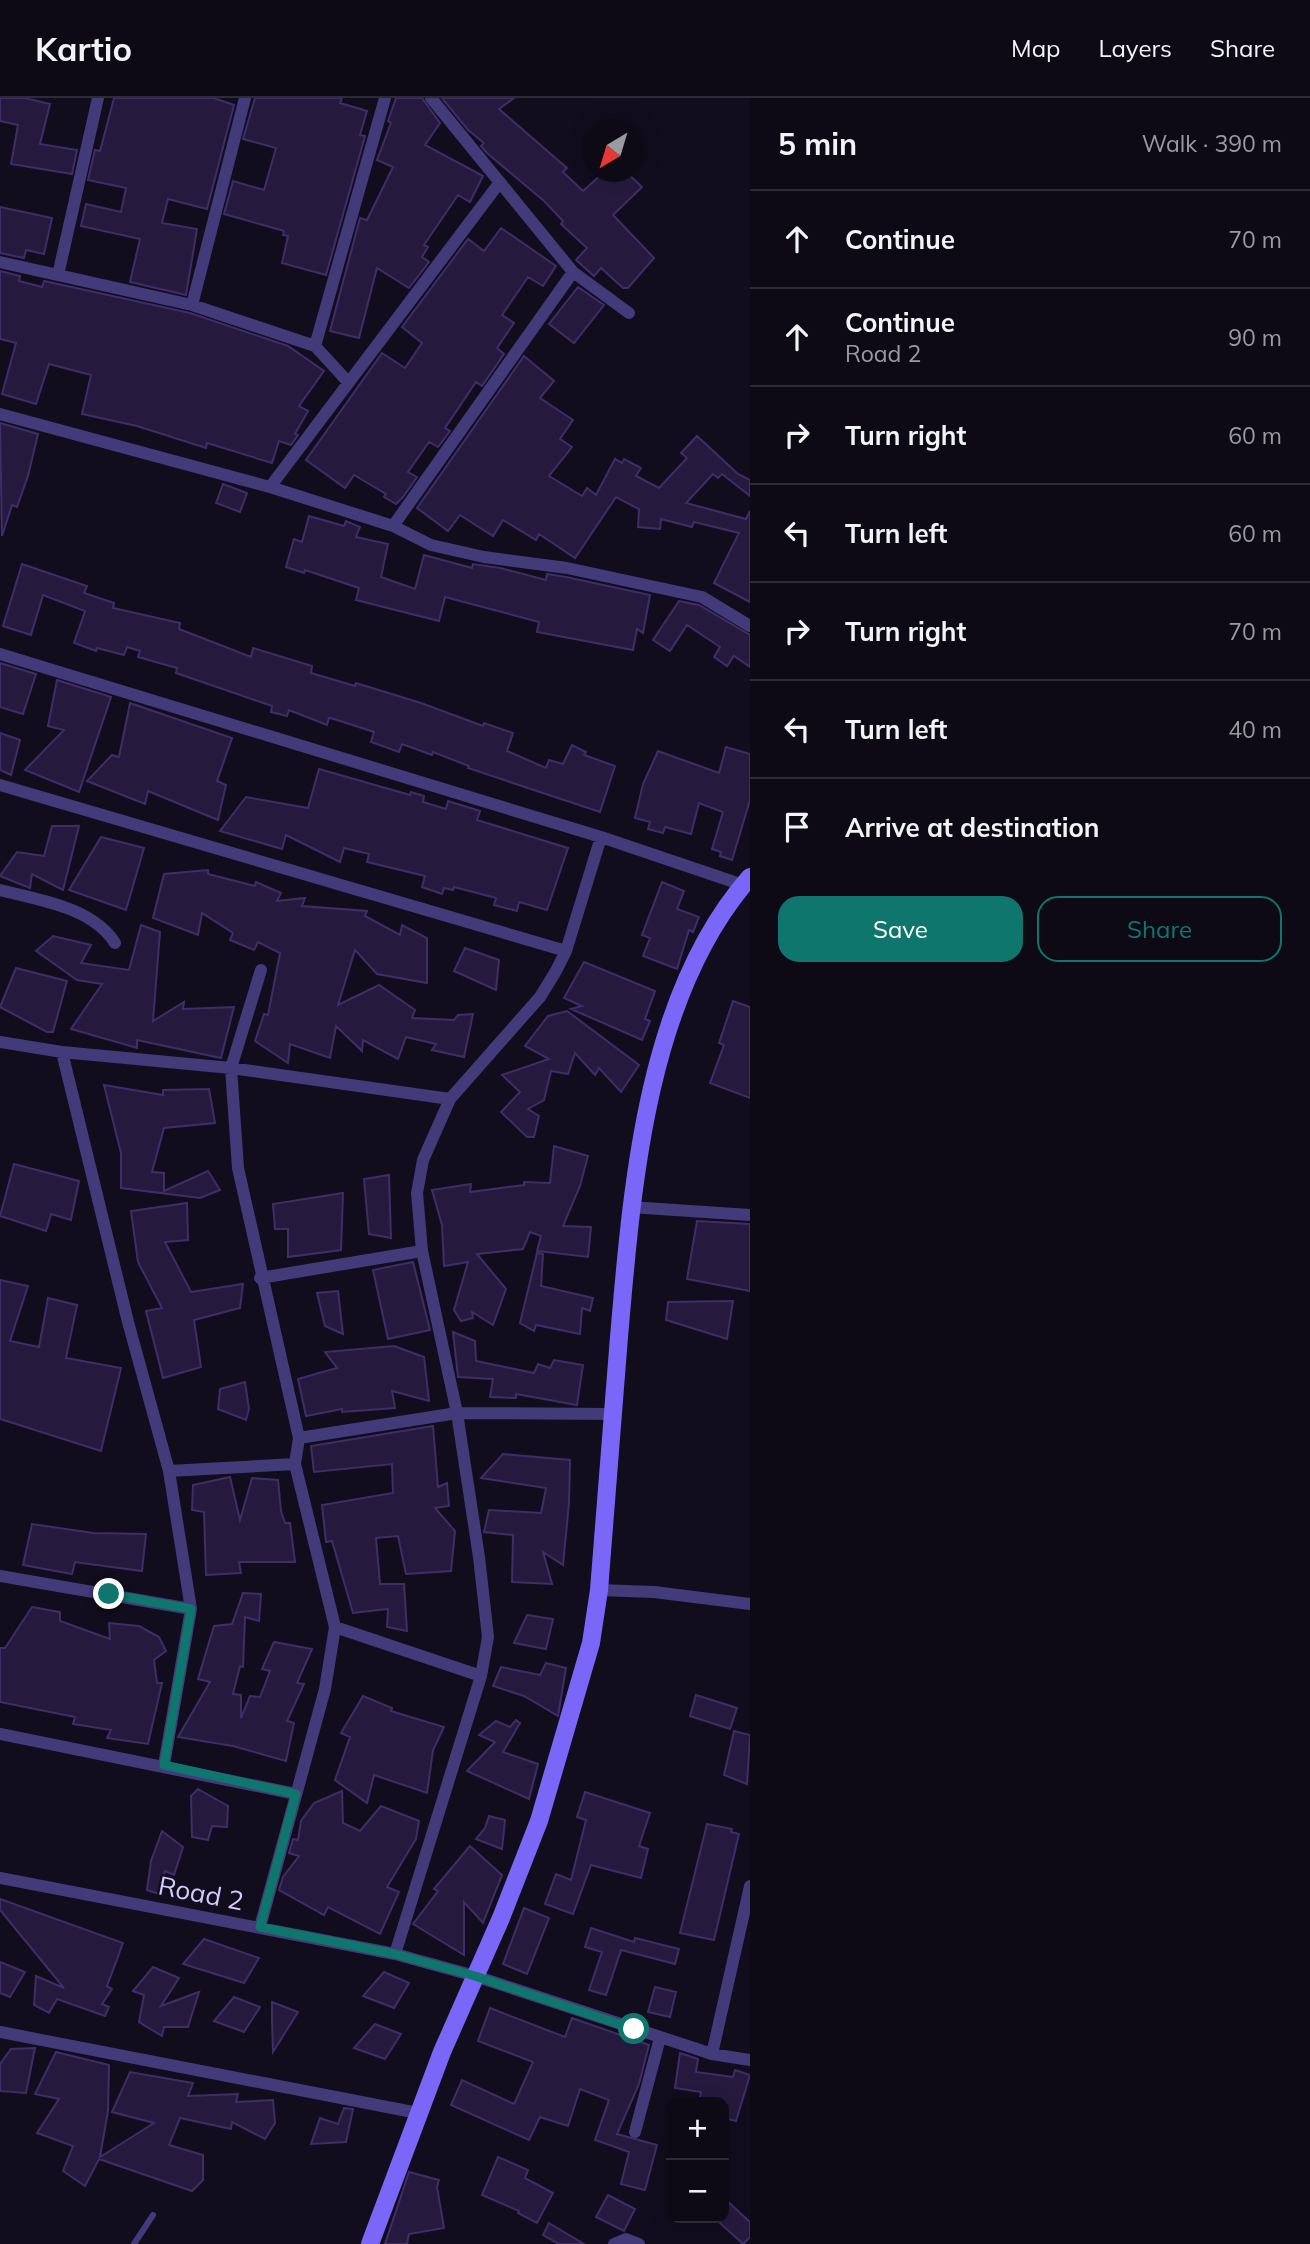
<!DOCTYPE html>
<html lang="en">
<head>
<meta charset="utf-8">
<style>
  :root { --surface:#0d0a16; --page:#16131f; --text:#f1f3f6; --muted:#9a9aa1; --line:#2d2b35; --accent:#0f766e }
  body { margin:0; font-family:Mulish,sans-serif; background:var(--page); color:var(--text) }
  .controls { position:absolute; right:21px; bottom:21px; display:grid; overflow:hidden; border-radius:14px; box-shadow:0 4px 18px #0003 }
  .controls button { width:63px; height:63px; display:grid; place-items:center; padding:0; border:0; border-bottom:2px solid var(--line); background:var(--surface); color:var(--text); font:35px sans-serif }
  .compass { position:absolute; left:582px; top:21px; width:63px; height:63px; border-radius:50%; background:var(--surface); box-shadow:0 4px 18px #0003; rotate:218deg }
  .stop { position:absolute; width:21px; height:21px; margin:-16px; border:5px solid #0f766e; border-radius:50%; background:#fff }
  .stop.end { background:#0f766e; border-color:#fff; box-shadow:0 2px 7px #0008 }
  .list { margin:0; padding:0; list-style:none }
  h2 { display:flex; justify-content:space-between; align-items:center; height:91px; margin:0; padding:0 28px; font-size:30px }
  h2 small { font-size:23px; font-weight:400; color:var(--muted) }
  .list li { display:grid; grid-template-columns:46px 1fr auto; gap:21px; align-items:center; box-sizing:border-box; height:98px; padding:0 28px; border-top:2px solid var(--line) }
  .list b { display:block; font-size:26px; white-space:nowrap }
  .list p { margin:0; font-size:23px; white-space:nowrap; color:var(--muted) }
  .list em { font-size:23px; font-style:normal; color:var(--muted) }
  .actions { display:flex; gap:14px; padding:21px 28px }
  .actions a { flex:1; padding:16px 0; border:2px solid var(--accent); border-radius:21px; text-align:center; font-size:24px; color:var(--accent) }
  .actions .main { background:var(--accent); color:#fff }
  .icon { flex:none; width:38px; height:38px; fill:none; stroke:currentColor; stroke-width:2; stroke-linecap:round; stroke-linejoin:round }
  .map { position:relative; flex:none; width:750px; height:2146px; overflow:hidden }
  header { display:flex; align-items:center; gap:42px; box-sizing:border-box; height:98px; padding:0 35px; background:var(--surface); border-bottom:2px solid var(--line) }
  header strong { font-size:33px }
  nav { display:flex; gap:38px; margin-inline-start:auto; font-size:24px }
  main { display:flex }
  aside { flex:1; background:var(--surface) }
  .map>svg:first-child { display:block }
</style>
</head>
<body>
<header>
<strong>Kartio</strong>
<nav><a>Map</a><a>Layers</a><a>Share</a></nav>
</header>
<main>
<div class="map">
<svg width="750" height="2146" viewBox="0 0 750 2146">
  <rect width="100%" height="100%" fill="#110d1d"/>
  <!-- building -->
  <path fill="#251a3d" stroke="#3f2d68" stroke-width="2" d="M 0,0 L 25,0 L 50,6 L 40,46 L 77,52 L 72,76 L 11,66 L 18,27 L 0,23 Z
    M 114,0 L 214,0 L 234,7 L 207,111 L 168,101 L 162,125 L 197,131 L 186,197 L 130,184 L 140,141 L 81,128 L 86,106 L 121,114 L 126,90 L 88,82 L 95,52 L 100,53 Z
    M 255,0 L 342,0 L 340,5 L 367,13 L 360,37 L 365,38 L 326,177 L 282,165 L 288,138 L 283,137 L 284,133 L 224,116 L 233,83 L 264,92 L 276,50 L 243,41 Z
    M 396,0 L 422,0 L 440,25 L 425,47 L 483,78 L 470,104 L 458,97 L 424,147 L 428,149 L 422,159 L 429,164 L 409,190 L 377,170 L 359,240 L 330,233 L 360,120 L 367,122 L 393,69 L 377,62 L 391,25 L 388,23 Z
    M 442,0 L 514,0 L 499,11 L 567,70 L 563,74 L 583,93 L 604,74 L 626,74 L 642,89 L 613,117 L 654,160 L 628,190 L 623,190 L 601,170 L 594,178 L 576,162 L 587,150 L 561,126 L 563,123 L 544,103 L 487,55 L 481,48 L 484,45 L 468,32 Z
    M 0,109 L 52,120 L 44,156 L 26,152 L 24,160 L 0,155 Z
    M 501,130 L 556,168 L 543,188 L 528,179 L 502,217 L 514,225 L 497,250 L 504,256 L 482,288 L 476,284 L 445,330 L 450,333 L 438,349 L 429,344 L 408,374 L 417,379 L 403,399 L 396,406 L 384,399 L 386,396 L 354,377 L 345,390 L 306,362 L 382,255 L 405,270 L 422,245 L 402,229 L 468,141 L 484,153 Z
    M 0,173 L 20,178 L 19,183 L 42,189 L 44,183 L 190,215 L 288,248 L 324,273 L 299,308 L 308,313 L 295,336 L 298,337 L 291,347 L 279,343 L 272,365 L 207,345 L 206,350 L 137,328 L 82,316 L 91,277 L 49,266 L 36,306 L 2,296 L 16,245 L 0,241 Z
    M 578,189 L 604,207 L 574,245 L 549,226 Z
    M 524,258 L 554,283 L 540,300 L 573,322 L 560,341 L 572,349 L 549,378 L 582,398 L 587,390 L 596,397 L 615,361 L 622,365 L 624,361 L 641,370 L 636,378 L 659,390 L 687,360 L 681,355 L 697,338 L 738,376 L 750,382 L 750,398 L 722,376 L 718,380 L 713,376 L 686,405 L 746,421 L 750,413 L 750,504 L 714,485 L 739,435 L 694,424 L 692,429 L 661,421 L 660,431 L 638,429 L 639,411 L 616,399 L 575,460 L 539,436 L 536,442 L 503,422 L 493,438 L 460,417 L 448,433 L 417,410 Z
    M 0,325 L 38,336 L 28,378 L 17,409 L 12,407 L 2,438 Z
    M 223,386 L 247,395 L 240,414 L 216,405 Z
    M 309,418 L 344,428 L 346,423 L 360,429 L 356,439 L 388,446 L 381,479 L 415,491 L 424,457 L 472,470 L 473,466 L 500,470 L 546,482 L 547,476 L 566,479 L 650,497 L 643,535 L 637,531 L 633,552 L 537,534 L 539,524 L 445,499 L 439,523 L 356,502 L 359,490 L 305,472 L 304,475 L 286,469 L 294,441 L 302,444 Z
    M 22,466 L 87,488 L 84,495 L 114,505 L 113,510 L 180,525 L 179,531 L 251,559 L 253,550 L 312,568 L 311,575 L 355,588 L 356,585 L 421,605 L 483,628 L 484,625 L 513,635 L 507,653 L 546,670 L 549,662 L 563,666 L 572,647 L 586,654 L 584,657 L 615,668 L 600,714 L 468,670 L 469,668 L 433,654 L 432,657 L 402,646 L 399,654 L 371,644 L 374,634 L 334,621 L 329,620 L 327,627 L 289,612 L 287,618 L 271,614 L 272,608 L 176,575 L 177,570 L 138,559 L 140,553 L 127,549 L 124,557 L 97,550 L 96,553 L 74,545 L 85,513 L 43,497 L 31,537 L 3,528 Z
    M 679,503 L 699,507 L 750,537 L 750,569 L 734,558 L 727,568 L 714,559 L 720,549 L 687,527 L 670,553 L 653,542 Z
    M 0,565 L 36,576 L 23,616 L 0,609 Z
    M 57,582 L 111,599 L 79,694 L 25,672 L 64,632 L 48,628 Z
    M 130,605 L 232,640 L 217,683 L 226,687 L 218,722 L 148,693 L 145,706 L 87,683 L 112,657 L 119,659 Z
    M 0,635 L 20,642 L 11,677 L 0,672 Z
    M 726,649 L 750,656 L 750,702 L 732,762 L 720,758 L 721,754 L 712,751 L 723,714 L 699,705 L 691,736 L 665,729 L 663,735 L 648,731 L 650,724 L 635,720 L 643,686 L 658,653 L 719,675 Z
    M 319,671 L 410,697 L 411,694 L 424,698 L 423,704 L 446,711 L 448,703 L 480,713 L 477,722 L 568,750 L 547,812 L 519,804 L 517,813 L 494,807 L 496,800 L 454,789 L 453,792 L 444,790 L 442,796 L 422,789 L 425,778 L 367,764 L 369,756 L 344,750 L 340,764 L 286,737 L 282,751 L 220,733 L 246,699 L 308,710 Z
    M 52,728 L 79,728 L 63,792 L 32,776 L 30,790 L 0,778 L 17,754 L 44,758 Z
    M 101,739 L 144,750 L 126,812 L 69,792 Z
    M 208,772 L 208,776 L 255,788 L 256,784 L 281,795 L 277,803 L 305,800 L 302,808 L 367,813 L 365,818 L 400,837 L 402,827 L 427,840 L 427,885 L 377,876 L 355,852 L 338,907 L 379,887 L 415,912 L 412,920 L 454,922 L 458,917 L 473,916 L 464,959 L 432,952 L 436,946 L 406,939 L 398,961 L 363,942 L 362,953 L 336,928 L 330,960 L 290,946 L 288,965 L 255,943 L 264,916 L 268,917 L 280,855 L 258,844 L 254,852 L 230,842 L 233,835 L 202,815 L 198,837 L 153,820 L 164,776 Z
    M 662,784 L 684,793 L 677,811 L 699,819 L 693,834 L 689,832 L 677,871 L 643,858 L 650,840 L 642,837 Z
    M 141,827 L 160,834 L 153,923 L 184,904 L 183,911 L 234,909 L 221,960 L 137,942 L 137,950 L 71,931 L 102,886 L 77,882 L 36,853 L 53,838 L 91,847 L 81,865 L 129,872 Z
    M 465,850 L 499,862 L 496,892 L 454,873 Z
    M 584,864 L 655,893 L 645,921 L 650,923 L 642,942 L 571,911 L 582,908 L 564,900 Z
    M 16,870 L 67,883 L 53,934 L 47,934 L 0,909 Z
    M 733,903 L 750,909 L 750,1000 L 710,985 L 724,947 L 719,945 Z
    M 567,913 L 639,967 L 621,994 L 599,970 L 595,977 L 575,955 L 568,976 L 551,973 L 544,1002 L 528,1011 L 539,1018 L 534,1039 L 527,1039 L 501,1014 L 520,994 L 502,977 L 549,961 L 525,948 L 548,918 Z
    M 104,987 L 163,997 L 163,992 L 209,991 L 215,1025 L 164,1030 L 152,1074 L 164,1075 L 164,1093 L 208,1073 L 220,1092 L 200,1100 L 121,1090 L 121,1055 Z
    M 554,1048 L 588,1058 L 580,1088 L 563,1128 L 591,1129 L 588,1159 L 537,1153 L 541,1138 L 530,1134 L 523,1151 L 477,1156 L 506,1191 L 493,1227 L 472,1214 L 473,1220 L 461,1223 L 454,1212 L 468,1164 L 444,1168 L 442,1127 L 432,1092 L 471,1086 L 470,1094 L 524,1087 L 524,1084 L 550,1085 Z
    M 14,1066 L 79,1083 L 71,1122 L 51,1116 L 46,1133 L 0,1118 Z
    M 389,1077 L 391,1140 L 369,1136 L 364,1081 Z
    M 343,1095 L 341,1152 L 288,1159 L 288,1131 L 275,1131 L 273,1106 Z
    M 187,1105 L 188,1142 L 165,1144 L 191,1194 L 243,1186 L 240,1210 L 194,1222 L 201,1269 L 163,1280 L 146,1213 L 162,1210 L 138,1164 L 131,1113 Z
    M 697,1123 L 750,1126 L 750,1193 L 687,1181 Z
    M 537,1155 L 543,1156 L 541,1188 L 593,1200 L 590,1213 L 582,1210 L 580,1236 L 536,1227 L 534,1233 L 520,1225 Z
    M 413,1164 L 430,1232 L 388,1241 L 373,1172 Z
    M 0,1182 L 28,1188 L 10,1243 L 39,1249 L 48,1200 L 77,1207 L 66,1260 L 121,1270 L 101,1353 L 0,1321 Z
    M 338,1193 L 343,1236 L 325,1228 L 317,1195 Z
    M 733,1203 L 727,1241 L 666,1222 L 668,1204 Z
    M 453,1234 L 475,1243 L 476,1263 L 534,1275 L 538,1266 L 550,1270 L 554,1262 L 583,1267 L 577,1307 L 516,1296 L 516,1300 L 490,1299 L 493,1281 L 458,1279 Z
    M 394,1248 L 424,1259 L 429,1303 L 392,1293 L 395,1310 L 342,1314 L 342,1311 L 306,1318 L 298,1281 L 337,1270 L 325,1254 Z
    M 245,1284 L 249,1311 L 246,1322 L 218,1311 L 220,1291 Z
    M 433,1328 L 438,1389 L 447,1385 L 449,1408 L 435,1410 L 455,1433 L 451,1473 L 406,1476 L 398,1438 L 376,1440 L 380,1486 L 404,1486 L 407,1533 L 387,1529 L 388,1511 L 353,1515 L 332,1443 L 326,1444 L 322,1407 L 393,1395 L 392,1366 L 314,1374 L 311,1348 Z
    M 503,1356 L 570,1362 L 569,1405 L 563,1467 L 543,1454 L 552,1486 L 512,1484 L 513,1437 L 484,1434 L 489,1412 L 541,1415 L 546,1390 L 481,1380 Z
    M 230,1379 L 240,1422 L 252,1380 L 278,1382 L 281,1413 L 285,1425 L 290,1425 L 295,1464 L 239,1464 L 241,1475 L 206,1477 L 204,1414 L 192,1412 L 193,1387 Z
    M 32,1426 L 93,1435 L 146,1436 L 142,1473 L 75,1464 L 72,1476 L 23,1467 Z
    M 243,1495 L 261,1496 L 259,1523 L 245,1519 L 243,1569 L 240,1568 L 233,1596 L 241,1597 L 241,1620 L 250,1598 L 260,1599 L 270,1573 L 262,1571 L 274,1544 L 312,1551 L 297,1585 L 304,1586 L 287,1623 L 294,1625 L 286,1663 L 233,1648 L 178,1639 L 210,1584 L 198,1581 L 214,1528 L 232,1526 Z
    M 32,1509 L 60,1514 L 60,1523 L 110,1541 L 109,1525 L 139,1528 L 159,1539 L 166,1553 L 154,1562 L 157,1585 L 162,1585 L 148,1646 L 107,1640 L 111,1632 L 73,1626 L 75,1619 L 0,1604 L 0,1550 L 5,1550 Z
    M 527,1517 L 553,1521 L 546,1551 L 514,1545 Z
    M 546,1565 L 566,1570 L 558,1618 L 524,1598 L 493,1588 L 501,1569 L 540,1577 Z
    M 696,1597 L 737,1610 L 730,1631 L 690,1618 Z
    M 363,1598 L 392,1610 L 391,1613 L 444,1629 L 433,1652 L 427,1695 L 374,1677 L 367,1705 L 335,1682 L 350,1639 L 341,1635 Z
    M 516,1622 L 520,1625 L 503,1654 L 538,1666 L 529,1701 L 467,1673 L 495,1644 L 479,1637 L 496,1623 L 510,1629 Z
    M 734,1633 L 750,1637 L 747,1686 L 724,1677 Z
    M 198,1691 L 228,1708 L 227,1729 L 212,1728 L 208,1742 L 192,1739 L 191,1698 Z
    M 342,1693 L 343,1725 L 360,1733 L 381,1708 L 419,1723 L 416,1741 L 387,1789 L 399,1794 L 380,1836 L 328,1809 L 324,1817 L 279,1792 L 283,1779 L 299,1758 L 289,1755 L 293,1741 L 298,1742 L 301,1723 L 314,1705 Z
    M 585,1694 L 650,1715 L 639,1748 L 648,1751 L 641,1780 L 591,1767 L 573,1816 L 545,1806 L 556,1776 L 571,1782 L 586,1722 L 577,1719 Z
    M 489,1718 L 505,1722 L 502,1751 L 476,1741 L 485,1730 Z
    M 707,1726 L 732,1731 L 731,1734 L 739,1736 L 714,1842 L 680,1835 Z
    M 162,1733 L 183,1749 L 174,1777 L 165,1773 L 159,1796 L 147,1792 L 151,1763 Z
    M 470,1748 L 502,1777 L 483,1825 L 464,1804 L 464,1857 L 413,1826 L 438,1793 L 434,1791 Z
    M 0,1801 L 123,1845 L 107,1888 L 112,1891 L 102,1906 L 109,1909 L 105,1918 L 57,1901 L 49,1915 L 34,1907 L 36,1878 L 64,1890 L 0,1812 Z
    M 524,1810 L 549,1820 L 527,1876 L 503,1866 Z
    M 591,1830 L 634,1844 L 635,1840 L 679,1851 L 675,1866 L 621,1852 L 606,1897 L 589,1892 L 602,1854 L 585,1849 Z
    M 204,1841 L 259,1860 L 244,1885 L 183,1866 Z
    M 0,1864 L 25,1874 L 10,1899 L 0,1895 Z
    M 153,1869 L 179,1880 L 161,1908 L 199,1894 L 188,1929 L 164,1929 L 162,1938 L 139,1924 L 144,1897 L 133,1893 Z
    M 384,1874 L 409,1885 L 394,1910 L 363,1898 Z
    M 655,1889 L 676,1894 L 670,1919 L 648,1914 Z
    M 234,1899 L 260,1909 L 244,1934 L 214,1923 Z
    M 272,1904 L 298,1914 L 273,1954 L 272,1923 Z
    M 490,1910 L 565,1939 L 572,1920 L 649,1947 L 639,1986 L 617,2036 L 657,2047 L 645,2092 L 621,2086 L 629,2054 L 595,2042 L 609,2002 L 580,1991 L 568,2028 L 540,2019 L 529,2042 L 451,2007 L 462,1982 L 514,2006 L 533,1964 L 478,1943 Z
    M 375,1926 L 401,1936 L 385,1961 L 354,1950 Z
    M 35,1950 L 26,1995 L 0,1993 L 0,1966 L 11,1951 Z
    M 56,1954 L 109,1967 L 108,2013 L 100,2059 L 154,2025 L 112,2014 L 130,1974 L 193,1985 L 188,1998 L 238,1996 L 236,2004 L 273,2002 L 275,2025 L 265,2041 L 232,2024 L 231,2031 L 180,2020 L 169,2047 L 203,2057 L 203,2082 L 192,2093 L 99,2061 L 85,2088 L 63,2073 L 73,2048 L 37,2035 L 59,2001 L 35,1996 Z
    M 680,1955 L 698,1961 L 696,1974 L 733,1979 L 735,1972 L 750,1977 L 736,2023 L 724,2020 L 724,2004 L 699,2004 L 701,1994 L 675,1990 Z
    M 344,2010 L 353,2011 L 346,2044 L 311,2046 L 320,2020 L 338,2026 Z
    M 498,2059 L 528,2072 L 525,2080 L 553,2095 L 537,2125 L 518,2115 L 519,2113 L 482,2097 Z
    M 409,2074 L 439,2082 L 437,2089 L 444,2130 L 409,2136 L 407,2146 L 385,2146 Z
    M 608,2097 L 635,2111 L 624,2133 L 596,2119 Z
    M 724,2100 L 750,2124 L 750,2139 L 743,2146 L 719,2124 L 724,2120 Z
    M 549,2125 L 584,2146 L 559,2146 L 543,2137 Z"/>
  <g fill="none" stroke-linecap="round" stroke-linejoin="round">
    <!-- lane -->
    <path stroke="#433a7a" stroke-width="6" d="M 134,2146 L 153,2117"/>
    <!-- street -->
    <path stroke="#433a7a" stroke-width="12" d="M 431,0 L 573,174 L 629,215
      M 0,164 L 192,207 L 315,248 L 348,284
      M 58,177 L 98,0
      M 192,207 L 245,0
      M 315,248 L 385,0
      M 0,316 L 270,389 L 393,428 L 431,447 L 484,459 L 567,470 L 702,499 L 750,528
      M 270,389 L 500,84
      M 393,428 L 573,174
      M 0,556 L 601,739 L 743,787
      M 0,687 L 566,853
      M 0,792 C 39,802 92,809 115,845
      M 0,944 L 62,954 L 231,970 L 450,1001
      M 62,954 L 128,1224 L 169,1373 L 191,1511 L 164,1667
      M 630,1109 L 750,1117
      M 260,1180 L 422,1153
      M 299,1340 L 457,1315 L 612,1316
      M 169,1373 L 295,1366
      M 0,1478 L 191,1511
      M 599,1492 L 654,1494 L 750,1506
      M 335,1529 L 481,1578
      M 0,1636 L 296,1696
      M 0,1780 L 395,1856 L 475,1878 L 712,1956 L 750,1962
      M 260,1829 L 325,1591 L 335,1529 L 295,1366 L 299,1340 L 238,1070 L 231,970 L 261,872
      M 395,1856 L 481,1578 L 488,1539 L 479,1459 L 457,1315 L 422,1153 L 417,1095 L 423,1062 L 450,1001 L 540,899 L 556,873 L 566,853 L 601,739
      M 0,1934 L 418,2015
      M 712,1956 L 750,1788
      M 635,2034 L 660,1940
      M 614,2146 L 626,2141 L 639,2146"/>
    <!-- secondary -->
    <path stroke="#7a67f8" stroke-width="18" d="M 370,2146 L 442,1954 L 501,1820 L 539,1723 L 591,1545 L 599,1492 C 605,1408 612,1324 619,1239 C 632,1089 646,897 750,779"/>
  </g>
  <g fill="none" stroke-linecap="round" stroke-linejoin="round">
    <!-- route -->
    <path stroke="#0f766e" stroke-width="9" d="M 109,1496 L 191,1511 L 164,1667 L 296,1696 L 260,1829 L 395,1856 L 475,1878 L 634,1931"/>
  </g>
  <g text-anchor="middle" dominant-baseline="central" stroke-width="5" stroke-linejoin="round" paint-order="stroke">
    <!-- street labels -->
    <g font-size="26" fill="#d6cbfd" stroke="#110d1d">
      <text transform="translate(201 1795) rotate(11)">Road 2</text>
    </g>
  </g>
</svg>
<div class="controls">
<button>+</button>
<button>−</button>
</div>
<svg class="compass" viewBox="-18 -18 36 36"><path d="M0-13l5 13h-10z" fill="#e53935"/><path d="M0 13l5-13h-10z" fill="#9a9aa1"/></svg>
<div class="stop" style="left:634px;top:1931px"></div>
<div class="stop end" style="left:109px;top:1496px"></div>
</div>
<aside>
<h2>5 min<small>Walk · 390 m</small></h2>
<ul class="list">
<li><svg class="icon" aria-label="ahead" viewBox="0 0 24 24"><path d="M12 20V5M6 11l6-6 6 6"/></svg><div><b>Continue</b></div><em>70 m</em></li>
<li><svg class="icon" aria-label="ahead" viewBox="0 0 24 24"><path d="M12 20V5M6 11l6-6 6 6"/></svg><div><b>Continue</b><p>Road 2</p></div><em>90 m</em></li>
<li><svg class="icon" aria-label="right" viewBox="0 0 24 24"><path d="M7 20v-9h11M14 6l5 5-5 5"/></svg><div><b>Turn right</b></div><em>60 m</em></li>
<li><svg class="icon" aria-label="left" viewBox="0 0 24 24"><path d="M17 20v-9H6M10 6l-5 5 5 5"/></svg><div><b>Turn left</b></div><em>60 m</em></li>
<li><svg class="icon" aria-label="right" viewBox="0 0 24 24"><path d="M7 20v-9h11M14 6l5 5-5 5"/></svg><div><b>Turn right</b></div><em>70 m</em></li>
<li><svg class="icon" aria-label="left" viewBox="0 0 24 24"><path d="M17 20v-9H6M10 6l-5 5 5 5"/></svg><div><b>Turn left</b></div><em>40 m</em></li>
<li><svg class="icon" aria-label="arrive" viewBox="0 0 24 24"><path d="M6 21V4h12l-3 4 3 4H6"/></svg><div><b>Arrive at destination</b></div></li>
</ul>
<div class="actions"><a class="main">Save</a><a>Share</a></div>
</aside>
</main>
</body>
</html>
